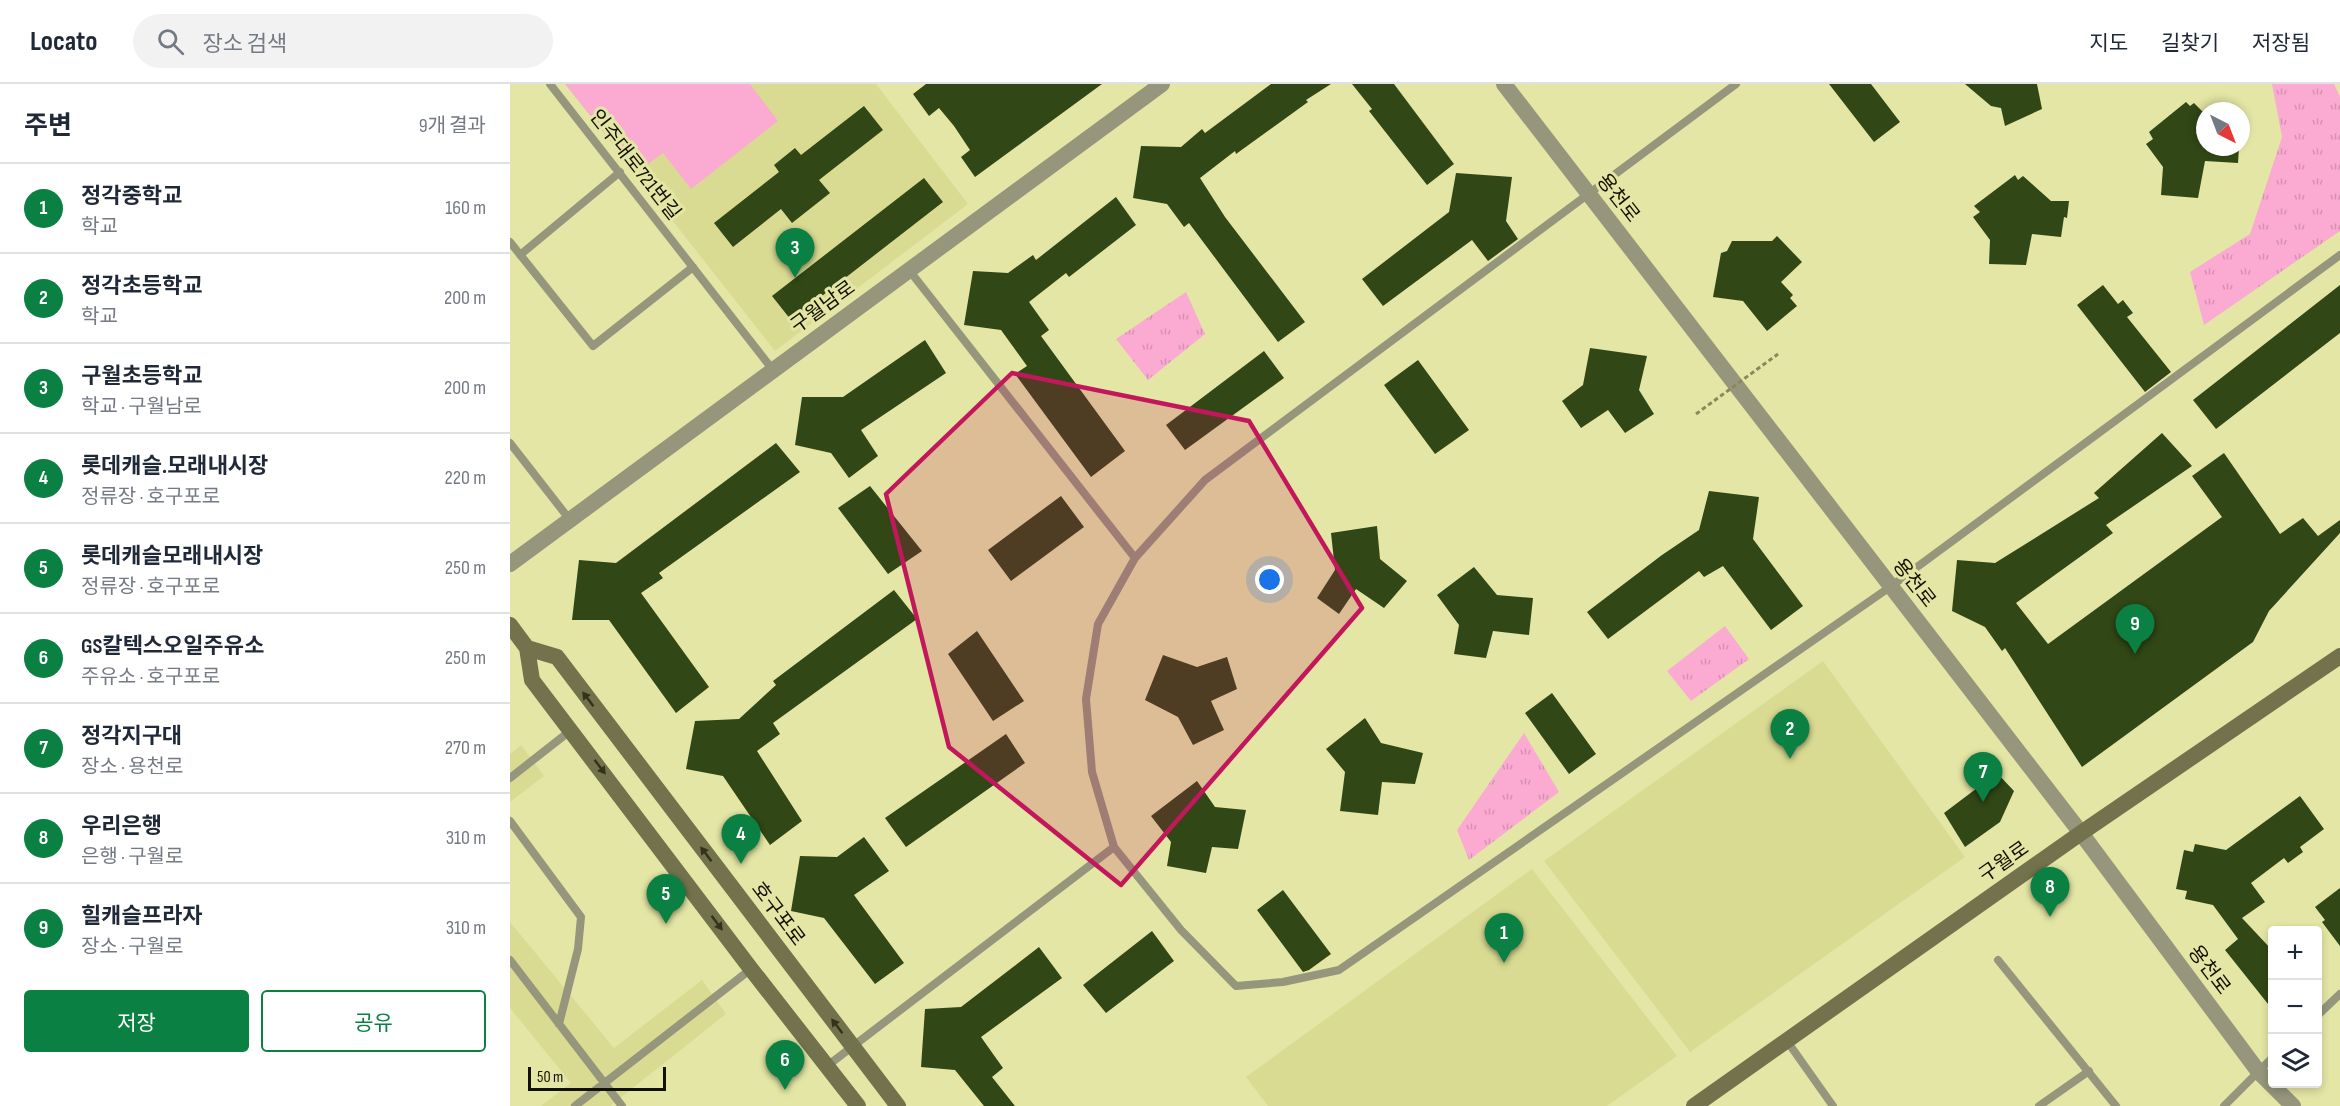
<!DOCTYPE html>
<html lang="ko">
<head>
<meta charset="utf-8">
<style>
  :root { --surface:#fff; --page:#f2f2f3; --text:#1f2937; --muted:#747a83; --line:#e0e1e3; --accent:#0b8043 }
  body { margin:0; font-family:"Sofia Sans Condensed","Noto Sans KR",sans-serif; background:var(--page); color:var(--text) }
  .controls { position:absolute; right:18px; bottom:18px; display:grid; overflow:hidden; border-radius:6px; box-shadow:0 3px 9px #0003 }
  .controls button { width:54px; height:54px; display:grid; place-items:center; padding:0; border:0; border-bottom:2px solid var(--line); background:var(--surface); color:var(--text); font:30px sans-serif }
  .compass { position:absolute; left:1686px; top:18px; width:54px; height:54px; border-radius:50%; background:var(--surface); box-shadow:0 3px 9px #0003; rotate:138deg }
  .scale { position:absolute; left:18px; bottom:15px; width:138px; box-sizing:border-box; padding-left:6px; border:3px solid #110; border-top:0; font-size:16px; line-height:21px; white-space:nowrap; color:#110; -webkit-text-stroke:4px #e4e6a5; paint-order:stroke }
  .you { position:absolute; left:760px; top:496px; width:21px; height:21px; margin:-15px; border:4px solid #fff; border-radius:50%; background:#1a73e8; box-shadow:0 0 0 9px #1a73e833 }
  .badge { display:grid; place-items:center; width:39px; height:39px; border-radius:50%; background:var(--accent); color:#fff; font-size:20px; font-weight:700 }
  .pin { position:absolute; translate:-50% -50px; filter:drop-shadow(0 2px 3px #0008) }
  .pin::after { content:''; position:absolute; top:32px; width:21px; height:18px; background:inherit; clip-path:polygon(0 0,100% 0,50% 100%) }
  .list { margin:0; padding:0; list-style:none }
  h2 { display:flex; justify-content:space-between; align-items:center; height:78px; margin:0; padding:0 24px; font-size:26px }
  h2 small { font-size:20px; font-weight:400; color:var(--muted) }
  .list li { display:grid; grid-template-columns:39px 1fr auto; gap:18px; align-items:center; box-sizing:border-box; height:90px; padding:0 24px; border-top:2px solid var(--line) }
  .list b { display:block; font-size:22px; white-space:nowrap }
  .list p { margin:0; font-size:20px; white-space:nowrap; color:var(--muted) }
  .list em { font-size:20px; font-style:normal; color:var(--muted) }
  .actions { display:flex; gap:12px; padding:18px 24px }
  .actions a { flex:1; padding:14px 0; border:2px solid var(--accent); border-radius:6px; text-align:center; font-size:21px; color:var(--accent) }
  .actions .main { background:var(--accent); color:#fff }
  .icon { flex:none; width:33px; height:33px; fill:none; stroke:currentColor; stroke-width:2; stroke-linecap:round; stroke-linejoin:round }
  .map { position:relative; flex:none; width:1830px; height:1022px; overflow:hidden }
  header { display:flex; align-items:center; gap:36px; box-sizing:border-box; height:84px; padding:0 30px; background:var(--surface); border-bottom:2px solid var(--line) }
  header strong { font-size:28px }
  nav { display:flex; gap:33px; margin-inline-start:auto; font-size:21px }
  .search { width:420px; height:54px; background:var(--page); display:flex; align-items:center; gap:15px; box-sizing:border-box; padding:0 21px; border-radius:33px; color:var(--muted); font-size:22px }
  main { display:flex }
  aside { flex:1; background:var(--surface) }
  .map>svg:first-child { display:block }
</style>
</head>
<body>
<header>
<strong>Locato</strong>
<div class="search"><svg class="icon" aria-label="search" viewBox="0 0 24 24"><circle cx="10" cy="10" r="6"/><path d="M15 15l6 6"/></svg>장소 검색</div>
<nav><a>지도</a><a>길찾기</a><a>저장됨</a></nav>
</header>
<main>
<aside>
<h2>주변<small>9개 결과</small></h2>
<ul class="list">
<li><span class="badge">1</span><div><b>정각중학교</b><p>학교</p></div><em>160 m</em></li>
<li><span class="badge">2</span><div><b>정각초등학교</b><p>학교</p></div><em>200 m</em></li>
<li><span class="badge">3</span><div><b>구월초등학교</b><p>학교 · 구월남로</p></div><em>200 m</em></li>
<li><span class="badge">4</span><div><b>롯데캐슬.모래내시장</b><p>정류장 · 호구포로</p></div><em>220 m</em></li>
<li><span class="badge">5</span><div><b>롯데캐슬모래내시장</b><p>정류장 · 호구포로</p></div><em>250 m</em></li>
<li><span class="badge">6</span><div><b>GS칼텍스오일주유소</b><p>주유소 · 호구포로</p></div><em>250 m</em></li>
<li><span class="badge">7</span><div><b>정각지구대</b><p>장소 · 용천로</p></div><em>270 m</em></li>
<li><span class="badge">8</span><div><b>우리은행</b><p>은행 · 구월로</p></div><em>310 m</em></li>
<li><span class="badge">9</span><div><b>힐캐슬프라자</b><p>장소 · 구월로</p></div><em>310 m</em></li>
</ul>
<div class="actions"><a class="main">저장</a><a>공유</a></div>
</aside>
<div class="map">
<svg width="1830" height="1022" viewBox="0 0 1830 1022">
  <defs>
    <pattern id="grass-tufts" width="24" height="20" patternUnits="userSpaceOnUse" patternTransform="scale(1.5)"><rect width="24" height="20" fill="#fbaad1"/><path d="M3 7l-1-3M5 7V3M7 7l1-3M15 17l-1-3M17 17v-4M19 17l1-3" fill="none" stroke="#d691b2"/></pattern>
  </defs>
  <rect width="100%" height="100%" fill="#e4e6a5"/>
  <!-- built -->
  <path fill="#d9db93" d="M 55,0 L 366,0 L 458,120 L 265,267 Z
    M 1313,577 L 1455,773 L 1180,968 L 1034,777 Z
    M 11,661 L 34,692 L 0,718 L 0,670 Z
    M 1022,785 L 1167,972 L 1097,1022 L 758,1022 L 736,993 Z
    M 0,838 L 104,964 L 192,896 L 216,930 L 100,1022 L 31,1022 L 61,999 L 0,924 Z"/>
  <!-- grass -->
  <path fill="url(#grass-tufts)" d="M 1762,0 L 1824,0 L 1830,13 L 1830,147 L 1694,241 L 1680,188 L 1740,150 L 1772,53 Z
    M 676,208 L 695,250 L 638,296 L 606,255 Z
    M 1215,542 L 1239,575 L 1181,617 L 1157,587 Z
    M 1014,649 L 1049,708 L 959,776 L 947,746 Z"/>
  <!-- pitch -->
  <path fill="#fbaad1" d="M 55,0 L 240,0 L 268,37 L 181,105 L 153,69 L 126,89 Z"/>
  <!-- building -->
  <path fill="#314716" d="M 416,0 L 592,0 L 465,93 L 451,73 L 460,66 L 444,42 L 429,24 L 419,32 L 403,10 Z
    M 761,0 L 821,0 L 796,16 L 798,18 L 726,70 L 725,67 L 690,94 L 715,133 L 795,238 L 768,258 L 679,139 L 674,143 L 657,120 L 623,114 L 631,62 L 671,63 L 692,45 L 695,49 Z
    M 842,0 L 884,0 L 944,80 L 917,101 L 859,27 L 862,25 Z
    M 1319,0 L 1361,0 L 1390,38 L 1364,58 Z
    M 1455,0 L 1527,0 L 1532,25 L 1495,42 L 1491,24 L 1481,22 Z
    M 1676,18 L 1680,22 L 1684,19 L 1695,30 L 1695,63 L 1729,63 L 1728,79 L 1695,77 L 1688,114 L 1651,111 L 1653,83 L 1636,60 L 1643,55 L 1639,48 Z
    M 354,22 L 373,46 L 309,96 L 320,109 L 282,139 L 271,125 L 223,163 L 204,139 L 269,88 L 264,81 L 285,64 L 291,71 Z
    M 946,89 L 1002,93 L 996,137 L 1008,155 L 978,177 L 962,156 L 873,222 L 852,195 L 939,128 Z
    M 1505,91 L 1508,96 L 1513,92 L 1541,117 L 1559,117 L 1557,134 L 1554,133 L 1551,153 L 1522,150 L 1516,181 L 1479,180 L 1480,156 L 1463,133 L 1470,128 L 1464,122 Z
    M 414,94 L 433,118 L 281,236 L 262,212 Z
    M 606,113 L 626,141 L 559,193 L 556,189 L 519,218 L 539,246 L 531,252 L 615,367 L 581,393 L 505,290 L 517,282 L 491,246 L 454,241 L 463,187 L 498,189 L 523,171 L 526,176 Z
    M 1267,152 L 1292,178 L 1271,198 L 1283,211 L 1280,214 L 1287,222 L 1257,247 L 1233,217 L 1203,213 L 1211,169 L 1217,167 L 1222,157 L 1262,157 Z
    M 1593,201 L 1608,220 L 1613,216 L 1623,229 L 1617,233 L 1661,288 L 1635,308 L 1567,221 Z
    M 1830,201 L 1830,249 L 1706,345 L 1683,316 Z
    M 415,256 L 436,289 L 351,346 L 368,372 L 339,394 L 321,369 L 285,361 L 292,313 L 333,313 Z
    M 1080,264 L 1137,272 L 1129,306 L 1144,330 L 1115,349 L 1098,326 L 1071,344 L 1052,317 L 1073,301 Z
    M 754,267 L 774,294 L 675,366 L 656,341 Z
    M 908,276 L 959,346 L 925,370 L 874,301 Z
    M 1652,349 L 1682,382 L 1596,441 L 1603,449 L 1506,519 L 1538,560 L 1712,433 L 1682,392 L 1714,369 L 1770,450 L 1793,434 L 1808,452 L 1830,436 L 1830,449 L 1759,527 L 1743,558 L 1572,683 L 1495,564 L 1492,567 L 1475,543 L 1442,527 L 1447,476 L 1485,479 L 1589,414 L 1584,409 Z
    M 266,359 L 290,388 L 149,489 L 153,494 L 131,509 L 199,603 L 166,629 L 99,536 L 62,536 L 69,476 L 106,479 Z
    M 360,402 L 412,467 L 378,490 L 328,424 Z
    M 1199,407 L 1249,413 L 1243,455 L 1293,522 L 1261,546 L 1213,482 L 1194,493 L 1189,487 L 1098,555 L 1077,528 L 1152,471 L 1189,446 Z
    M 551,412 L 574,443 L 501,497 L 478,466 Z
    M 867,442 L 870,475 L 897,497 L 874,524 L 846,505 L 829,530 L 807,514 L 825,486 L 821,449 Z
    M 964,483 L 987,511 L 1023,514 L 1019,551 L 983,547 L 976,574 L 944,570 L 949,541 L 927,511 Z
    M 384,506 L 407,535 L 263,639 L 270,650 L 247,667 L 292,737 L 260,761 L 213,692 L 176,685 L 185,637 L 229,635 L 266,601 L 263,597 Z
    M 467,547 L 514,617 L 483,637 L 438,570 Z
    M 653,571 L 687,583 L 717,573 L 727,605 L 701,617 L 714,646 L 683,661 L 668,633 L 635,616 Z
    M 1042,609 L 1086,670 L 1059,690 L 1015,629 Z
    M 855,634 L 871,659 L 913,669 L 905,700 L 872,698 L 868,731 L 830,727 L 835,688 L 816,665 Z
    M 496,650 L 515,679 L 396,763 L 375,734 Z
    M 1487,689 L 1504,707 L 1490,738 L 1455,763 L 1434,729 Z
    M 687,697 L 705,723 L 736,726 L 728,765 L 702,763 L 696,789 L 657,782 L 661,758 L 641,732 Z
    M 1790,712 L 1814,745 L 1790,763 L 1793,768 L 1778,779 L 1774,774 L 1741,799 L 1755,818 L 1732,834 L 1762,866 L 1762,925 L 1715,866 L 1728,855 L 1703,821 L 1675,815 L 1677,807 L 1666,805 L 1674,766 L 1683,768 L 1685,760 L 1716,766 Z
    M 354,753 L 379,787 L 344,811 L 394,879 L 365,900 L 314,834 L 281,827 L 290,772 L 327,773 Z
    M 1830,804 L 1830,862 L 1812,838 L 1815,836 L 1805,823 Z
    M 773,806 L 821,870 L 799,886 L 793,888 L 747,826 Z
    M 642,847 L 664,877 L 596,929 L 573,901 Z
    M 529,863 L 552,894 L 471,953 L 493,984 L 482,993 L 505,1022 L 474,1022 L 445,986 L 411,983 L 415,925 L 451,923 Z"/>
  <g fill="none" stroke-linecap="round" stroke-linejoin="round">
    <!-- service -->
    <path stroke="#95967c" stroke-width="8" d="M 40,0 L 263,286
      M 1226,0 L 695,396 L 625,474 L 588,540 L 576,615 L 582,688 L 604,763 L 671,846 L 726,902 L 773,898 L 829,886 L 1380,503 L 1830,171
      M 0,158 L 83,262 L 183,183
      M 10,171 L 110,88
      M 399,186 L 625,474
      M 0,359 L 60,436
      M 0,694 L 60,647
      M 0,737 L 71,833 L 68,865 L 49,940
      M 0,876 L 112,1022
      M 1488,876 L 1606,1022
      M 1808,931 L 1830,910
      M 1277,957 L 1323,1022
      M 317,982 L 604,763
      M 65,1022 L 241,885
      M 1529,1022 L 1579,987
      M 1714,1022 L 1762,974"/>
    <!-- tertiary -->
    <path stroke="#95967c" stroke-width="16" d="M 994,0 L 1571,749 L 1748,987 L 1783,1022
      M 0,480 L 652,0"/>
    <!-- secondary -->
    <path stroke="#72734c" stroke-width="16" d="M 0,541 L 17,564 L 22,596 L 241,885 L 348,1022
      M 17,564 L 47,573 L 388,1022
      M 1184,1022 L 1571,749 L 1830,572"/>
    <!-- path-bridge -->
    <path stroke="#88895d" stroke-width="3" stroke-dasharray="4.5 3" stroke-linecap="butt" d="M 1186,330 L 1268,270"/>
  </g>
  <!-- one-way arrows -->
  <defs><path id="oneway-solid" d="M-6-.8H1V-3.2L6.5 0L1 3.2V.8H-6Z" transform="scale(1.5)"/></defs>
  <g fill="#33331b">
    <use href="#oneway-solid" transform="translate(78 615) rotate(-127)"/>
    <use href="#oneway-solid" transform="translate(90 683) rotate(53)"/>
    <use href="#oneway-solid" transform="translate(196 770) rotate(-127)"/>
    <use href="#oneway-solid" transform="translate(207 839) rotate(53)"/>
    <use href="#oneway-solid" transform="translate(327 942) rotate(-127)"/>
  </g>
  <!-- marked area -->
  <path fill="#c2185b" fill-opacity="0.2" stroke="#c2185b" stroke-width="4.5" stroke-linejoin="round" d="M 502,289 L 739,337 L 852,524 L 611,801 L 439,663 L 376,410 Z"/>
  <g text-anchor="middle" dominant-baseline="central" stroke-width="6" stroke-linejoin="round" paint-order="stroke">
    <!-- street labels -->
    <g font-size="20" fill="#110" stroke="#e4e6a5">
      <text transform="translate(125 81) rotate(52)">인주대로721번길</text>
      <text transform="translate(1108 114) rotate(52)">용천로</text>
      <text transform="translate(313 223) rotate(-36)">구월남로</text>
      <text transform="translate(1404 499) rotate(52)">용천로</text>
      <text transform="translate(1494 778) rotate(-35)">구월로</text>
      <text transform="translate(268 830) rotate(53)">호구포로</text>
      <text transform="translate(1699 886) rotate(53)">용천로</text>
    </g>
  </g>
</svg>
<div class="controls">
<button>+</button>
<button>−</button>
<button><svg class="icon" aria-label="layers" viewBox="0 0 24 24"><path d="M12 4l9 5-9 5-9-5zM3 14l9 5 9-5"/></svg></button>
</div>
<svg class="compass" viewBox="-18 -18 36 36"><path d="M0-13l5 13h-10z" fill="#e53935"/><path d="M0 13l5-13h-10z" fill="#747a83"/></svg>
<div class="scale">50 m</div>
<div class="you"></div>
<div class="pin badge" style="left:994px;top:879px">1</div>
<div class="pin badge" style="left:1280px;top:675px">2</div>
<div class="pin badge" style="left:285px;top:194px">3</div>
<div class="pin badge" style="left:231px;top:780px">4</div>
<div class="pin badge" style="left:156px;top:840px">5</div>
<div class="pin badge" style="left:275px;top:1006px">6</div>
<div class="pin badge" style="left:1473px;top:718px">7</div>
<div class="pin badge" style="left:1540px;top:833px">8</div>
<div class="pin badge" style="left:1625px;top:570px">9</div>
</div>
</main>
</body>
</html>
